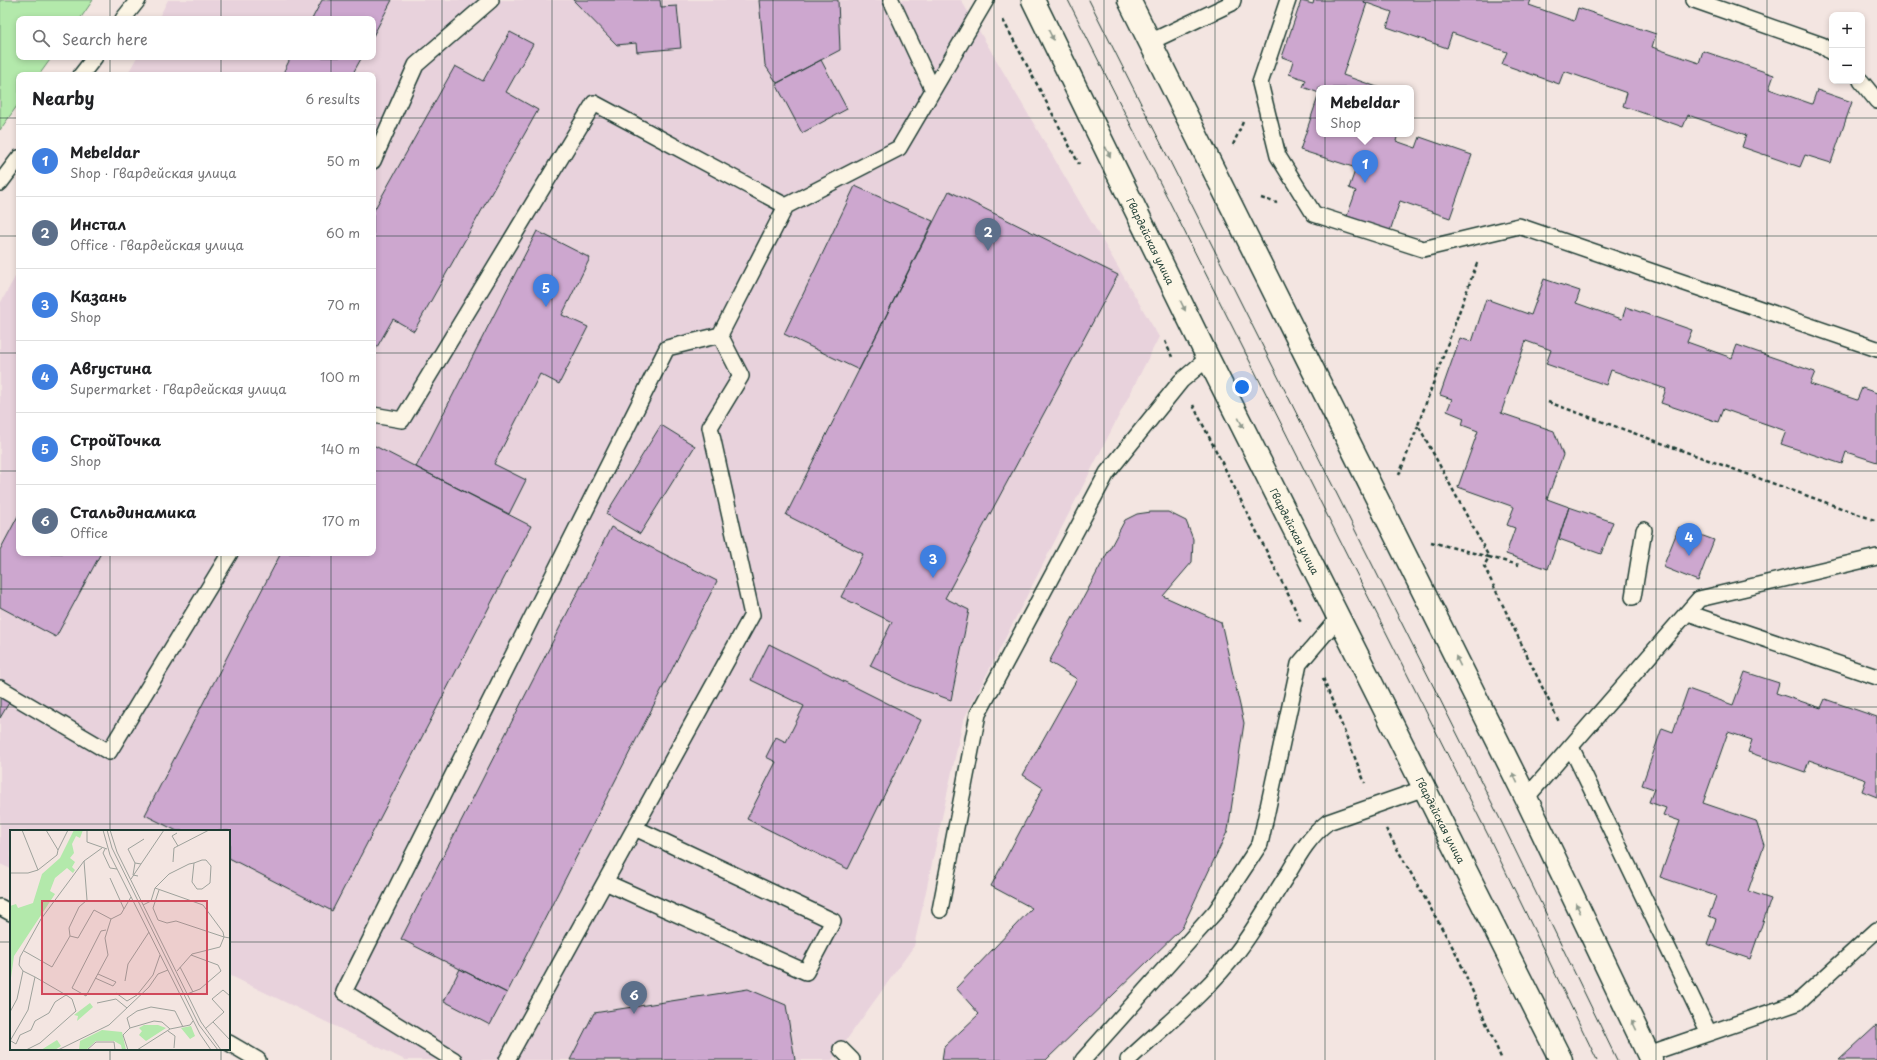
<!DOCTYPE html>
<html lang="en">
<head>
<meta charset="utf-8">
<style>
  :root { --surface:#fff; --page:#f6f6f6; --text:#202124; --muted:#757577; --line:#e0e0e0; --accent:#0f766e }
  body { margin:0; font-family:"Playpen Sans",sans-serif; background:var(--page); color:var(--text) }
  .controls { position:absolute; right:12px; top:12px; display:grid; overflow:hidden; border-radius:8px; box-shadow:0 2px 6px #0003 }
  .controls button { width:36px; height:36px; display:grid; place-items:center; padding:0; border:0; border-bottom:1px solid var(--line); background:var(--surface); color:var(--text); font:20px sans-serif }
  .you { position:absolute; left:1242px; top:387px; width:14px; height:14px; margin:-10px; border:3px solid #fff; border-radius:50%; background:#1a73e8; box-shadow:0 0 0 6px #1a73e833 }
  .badge { display:grid; place-items:center; width:26px; height:26px; border-radius:50%; background:var(--accent); color:#fff; font-size:13px; font-weight:700 }
  .pin { position:absolute; translate:-50% -33px; filter:drop-shadow(0 1px 2px #0008) }
  .pin::after { content:''; position:absolute; top:21px; width:14px; height:12px; background:inherit; clip-path:polygon(0 0,100% 0,50% 100%) }
  .popup { position:absolute; left:1316px; top:85px; width:98px; height:52px; box-sizing:border-box; display:grid; place-content:center; border-radius:8px; background:var(--surface); filter:drop-shadow(0 1px 3px #0005); font-size:13px; white-space:nowrap; color:var(--muted) }
  .popup b { font-size:15px; color:var(--text) }
  .popup::after { content:''; position:absolute; left:50%; top:100%; margin-left:-8px; border:8px solid transparent; border-top-color:var(--surface) }
  .list { margin:0; padding:0; list-style:none }
  h2 { display:flex; justify-content:space-between; align-items:center; height:52px; margin:0; padding:0 16px; font-size:17px }
  h2 small { font-size:13px; font-weight:400; color:var(--muted) }
  .list li { display:grid; grid-template-columns:26px 1fr auto; gap:12px; align-items:center; box-sizing:border-box; height:72px; padding:0 16px; border-top:1px solid var(--line) }
  .list b { display:block; font-size:15px; white-space:nowrap }
  .list p { margin:0; font-size:13px; white-space:nowrap; color:var(--muted) }
  .list em { font-size:13px; font-style:normal; color:var(--muted) }
  .icon { flex:none; width:22px; height:22px; fill:none; stroke:currentColor; stroke-width:2; stroke-linecap:round; stroke-linejoin:round }
  .map { position:relative; flex:none; width:1877px; height:1060px; overflow:hidden }
  .search { position:absolute; background:var(--surface); box-shadow:0 2px 6px #0003; left:16px; top:16px; width:360px; height:44px; display:flex; align-items:center; gap:10px; box-sizing:border-box; padding:0 14px; border-radius:8px; color:var(--muted); font-size:15px }
  .panel { position:absolute; background:var(--surface); box-shadow:0 2px 6px #0003; left:16px; top:72px; width:360px; height:484px; border-radius:8px }
  .map>svg:first-child { display:block }
</style>
</head>
<body>
<div class="map">
<svg width="1877" height="1060" viewBox="0 0 1877 1060">
  <rect width="100%" height="100%" fill="#f3e5e1"/>
  <filter id="ink" filterUnits="userSpaceOnUse"><feTurbulence type="fractalNoise" baseFrequency=".025" numOctaves="2"/><feDisplacementMap in="SourceGraphic" scale="8" xChannelSelector="R" yChannelSelector="G"/><feConvolveMatrix kernelMatrix="1 2 1 2 8 2 1 2 1" color-interpolation-filters="sRGB"/></filter>
  <g filter="url(#ink)">
    <!-- built -->
    <path fill="#e8d2dc" d="M 168,0 L 961,0 L 1159,337 L 963,721 L 914,946 L 832,1060 L 405,1060 L 229,975 L 229,831 L 11,831 L 11,869 L 0,864 L 0,304 L 19,270 L 19,553 L 373,553 L 373,75 L 127,75 L 137,57 L 373,57 L 373,19 L 158,19 Z"/>
    <!-- green -->
    <path fill="#b3e9ab" stroke="#699370" d="M 0,0 L 93,0 L 80,19 L 19,19 L 19,57 L 52,57 L 39,75 L 19,75 L 19,103 L 0,130 Z"/>
    <!-- building -->
    <path fill="#cda7cf" stroke="#1f3d34" d="M 322,0 L 392,0 L 373,36 L 373,19 L 312,19 Z
      M 573,0 L 660,0 L 661,7 L 677,6 L 681,48 L 637,52 L 636,43 L 617,45 Z
      M 759,0 L 838,0 L 840,50 L 777,83 L 765,65 Z
      M 1314,0 L 1365,0 L 1364,2 L 1367,3 L 1343,75 L 1380,88 L 1319,88 L 1319,93 L 1303,87 L 1306,80 L 1289,74 L 1293,61 L 1282,57 L 1301,1 L 1313,4 Z
      M 1365,0 L 1531,0 L 1529,5 L 1574,21 L 1578,8 L 1656,34 L 1652,47 L 1699,63 L 1703,51 L 1774,75 L 1769,89 L 1812,104 L 1817,90 L 1852,102 L 1831,163 L 1805,155 L 1800,167 L 1742,147 L 1746,135 L 1688,115 L 1683,127 L 1623,106 L 1627,93 L 1564,71 L 1559,84 L 1502,64 L 1507,52 L 1452,33 L 1447,48 L 1387,27 L 1392,12 L 1364,2 Z
      M 510,32 L 533,44 L 506,92 L 538,110 L 414,331 L 393,319 L 373,354 L 373,212 L 455,66 L 483,81 Z
      M 291,57 L 362,57 L 352,75 L 282,75 Z
      M 821,60 L 847,109 L 802,133 L 776,84 Z
      M 1319,94 L 1319,134 L 1398,134 L 1396,141 L 1416,148 L 1420,137 L 1472,155 L 1450,218 L 1400,201 L 1390,231 L 1347,216 L 1356,191 L 1349,188 L 1356,168 L 1300,150 Z
      M 855,186 L 933,221 L 859,370 L 784,334 Z
      M 949,191 L 1118,275 L 945,598 L 969,610 L 951,700 L 909,685 L 870,666 L 892,622 L 841,597 L 863,554 L 786,515 Z
      M 537,231 L 590,258 L 562,315 L 588,327 L 559,384 L 540,374 L 494,464 L 526,480 L 509,514 L 416,467 Z
      M 1544,279 L 1580,291 L 1576,303 L 1604,313 L 1622,319 L 1626,307 L 1692,330 L 1687,342 L 1732,358 L 1737,345 L 1815,372 L 1810,384 L 1857,400 L 1862,388 L 1877,393 L 1877,462 L 1846,452 L 1842,464 L 1781,444 L 1786,431 L 1723,409 L 1718,422 L 1661,403 L 1666,389 L 1611,370 L 1606,385 L 1546,364 L 1551,350 L 1526,341 L 1501,413 L 1554,431 L 1563,455 L 1547,499 L 1569,507 L 1548,569 L 1506,554 L 1515,528 L 1507,525 L 1514,507 L 1458,487 L 1478,431 L 1462,425 L 1464,418 L 1447,411 L 1452,399 L 1440,395 L 1460,338 L 1472,342 L 1486,299 L 1531,315 Z
      M 661,425 L 695,446 L 640,534 L 606,514 Z
      M 373,445 L 531,526 L 332,911 L 229,858 L 229,831 L 177,831 L 145,815 L 281,553 L 373,553 Z
      M 1569,507 L 1613,522 L 1601,554 L 1559,539 Z
      M 1151,512 L 1168,512 L 1186,521 L 1193,539 L 1192,562 L 1163,596 L 1221,622 L 1244,723 L 1228,830 L 1182,928 L 1046,1060 L 942,1060 L 944,1047 L 979,1014 L 956,988 L 1032,908 L 991,886 L 1043,788 L 1023,775 L 1077,679 L 1049,662 L 1125,520 L 1137,514 Z
      M 19,514 L 19,553 L 101,553 L 56,637 L 0,607 L 0,550 Z
      M 611,527 L 717,581 L 507,993 L 401,939 Z
      M 1679,527 L 1714,540 L 1698,581 L 1663,567 Z
      M 769,644 L 921,720 L 848,869 L 747,819 L 776,762 L 766,757 L 776,737 L 786,742 L 804,706 L 751,680 Z
      M 1745,672 L 1779,683 L 1776,693 L 1821,708 L 1825,699 L 1877,717 L 1877,797 L 1862,791 L 1866,780 L 1809,760 L 1805,772 L 1748,752 L 1752,740 L 1728,732 L 1703,803 L 1756,821 L 1764,845 L 1748,891 L 1771,899 L 1750,959 L 1707,944 L 1716,919 L 1709,916 L 1716,896 L 1660,877 L 1680,821 L 1663,815 L 1666,808 L 1649,802 L 1654,789 L 1642,785 L 1662,728 L 1673,732 L 1688,689 L 1733,705 Z
      M 0,695 L 10,701 L 0,718 Z
      M 460,969 L 507,993 L 490,1025 L 444,1001 Z
      M 748,989 L 786,1005 L 795,1060 L 570,1060 L 594,1013 Z
      M 1877,1025 L 1877,1060 L 1839,1060 Z"/>
    <g fill="none" stroke-linecap="round" stroke-linejoin="round">
      <defs>
        <path id="lane" d="M 891,0 L 933,90
          M 1288,0 L 1260,83 L 1278,156 L 1314,214 L 1423,249 L 1519,226 L 1877,349
          M 1694,0 L 1822,45 L 1832,53
          M 123,19 L 138,0
          M 1150,42 L 1232,3 L 1233,0
          M 81,75 L 95,57
          M 1861,81 L 1877,101
          M 373,161 L 416,65 L 491,0
          M 0,183 L 19,158
          M 373,415 L 402,420 L 594,103 L 786,206 L 899,148 L 986,0
          M 1633,597 L 1644,530
          M 1688,613 L 1877,677
          M 0,688 L 109,752 L 230,553
          M 1571,747 L 1709,1033
          M 1526,798 L 1699,599 L 1877,557
          M 605,882 L 806,972 L 833,921 L 635,828
          M 0,907 L 11,913
          M 940,910 L 978,714 L 1107,473 L 1181,381 L 1208,358
          M 229,1043 L 258,1060
          M 841,1049 L 852,1060
          M 1648,1054 L 1797,1003 L 1877,930
          M 454,1060 L 344,992 L 667,348 L 720,335 L 786,206
          M 507,1060 L 752,615 L 710,427 L 741,376 L 720,335
          M 1083,1060 L 1216,911 L 1260,844 L 1299,664 L 1339,617
          M 1128,1060 C 1165,1025 1207,992 1238,951 C 1257,926 1272,898 1289,872 C 1300,853 1310,836 1328,822 L 1425,788"/>
        <path id="secondary" d="M 1033,0 L 1208,358 L 1561,1060
          M 1129,0 L 1526,798 L 1651,1060"/>
      </defs>
      <!-- lane casing -->
      <use href="#lane" stroke="#1f3d34" stroke-width="18"/>
      <!-- secondary casing -->
      <use href="#secondary" stroke="#1f3d34" stroke-width="25"/>
      <!-- path -->
      <path stroke="#1f3d34" stroke-width="2.5" stroke-dasharray="4 3" stroke-linecap="butt" d="M 1003,20 L 1079,164
        M 1233,145 L 1243,122
        M 1261,198 L 1277,203
        M 1477,263 L 1418,425 L 1489,557 L 1519,565
        M 1165,341 L 1172,357
        M 1548,402 L 1877,521
        M 1193,405 L 1292,602 L 1301,623
        M 1399,475 L 1418,426
        M 1431,542 L 1489,557 L 1484,566 L 1559,722
        M 1323,678 L 1365,783
        M 1386,829 L 1457,955 L 1502,1060"/>
      <!-- lane -->
      <use href="#lane" stroke="#fcf5e5" stroke-width="15"/>
      <!-- secondary -->
      <use href="#secondary" stroke="#fcf5e5" stroke-width="22"/>
      <!-- tram -->
      <path stroke="#1f3d34" stroke-width="1" d="M 1068,0 L 1488,835 L 1597,1060
        M 1089,0 L 1504,827 L 1617,1060"/>
    </g>
    <!-- one-way arrows -->
    <defs><path id="oneway-solid" d="M-6-.8H1V-3.2L6.5 0L1 3.2V.8H-6Z"/></defs>
    <g fill="#8e998c">
      <use href="#oneway-solid" transform="translate(1051 35) rotate(63)"/>
      <use href="#oneway-solid" transform="translate(1108 152) rotate(64)"/>
      <use href="#oneway-solid" transform="translate(1183 306) rotate(64)"/>
      <use href="#oneway-solid" transform="translate(1241 423) rotate(63)"/>
      <use href="#oneway-solid" transform="translate(1458 661) rotate(-116)"/>
      <use href="#oneway-solid" transform="translate(1515 778) rotate(-116)"/>
      <use href="#oneway-solid" transform="translate(1578 908) rotate(-116)"/>
      <use href="#oneway-solid" transform="translate(1634 1025) rotate(-116)"/>
    </g>
  </g>
  <!-- grid -->
  <path fill="none" stroke="#1f3d34" stroke-width="1" stroke-opacity="0.55" d="M 110,0 L 110,19M 221,0 L 221,19M 331,0 L 331,19M 442,0 L 442,1060M 552,0 L 552,1060M 662,0 L 662,1060M 773,0 L 773,1060M 883,0 L 883,1060M 994,0 L 994,1060M 1104,0 L 1104,1060M 1215,0 L 1215,1060M 1325,0 L 1325,1060M 1435,0 L 1435,1060M 1546,0 L 1546,1060M 1656,0 L 1656,1060M 1767,0 L 1767,1060M 110,57 L 110,75M 221,57 L 221,75M 331,57 L 331,75M 0,118 L 19,118M 373,118 L 1877,118M 0,236 L 19,236M 373,236 L 1877,236M 0,353 L 19,353M 373,353 L 1877,353M 0,471 L 19,471M 373,471 L 1877,471M 110,553 L 110,831M 221,553 L 221,831M 331,553 L 331,1060M 0,589 L 1877,589M 0,707 L 1877,707M 0,824 L 1877,824M 0,942 L 11,942M 229,942 L 1877,942M 110,1049 L 110,1060M 221,1049 L 221,1060"/>
  <g text-anchor="middle" dominant-baseline="central" stroke-width="3" stroke-linejoin="round" paint-order="stroke">
    <!-- street labels -->
    <g font-size="10" fill="#1f3d34" stroke="#fcf5e5">
      <text transform="translate(1151 241) rotate(64)">Гвардейская улица</text>
      <text transform="translate(1295 531) rotate(63)">Гвардейская улица</text>
      <text transform="translate(1441 820) rotate(63)">Гвардейская улица</text>
    </g>
  </g>
  <!-- overview -->
  <g transform="translate(10 830)">
    <rect width="220" height="220" fill="#f3e5e1"/>
    <path d="M 64,0 L 73,0 L 70,8 L 66,6 L 62,14 L 64,23 L 60,28 L 65,32 L 62,37 L 65,40 L 63,43 L 57,38 L 45,48 L 40,61 L 45,64 L 4,126 L 0,155 L 0,76 L 6,74 L 8,78 L 23,73 L 32,44 L 50,28 ZM 80,173 L 83,177 L 67,191 L 68,186 L 64,185 ZM 134,195 L 148,195 L 156,198 L 136,211 L 129,205 L 132,201 L 129,198 ZM 181,196 L 185,206 L 180,209 L 171,198 ZM 92,200 L 112,202 L 116,220 L 112,220 L 111,215 L 104,211 L 86,211 L 76,220 L 69,220 L 70,211 ZM 47,210 L 51,216 L 45,220 L 31,220 Z" fill="#b3e9ab"/>
    <path fill="none" stroke="#9ea29c" stroke-width="1" d="M 77,0 L 77,12 L 97,19M 93,0 L 100,25 L 190,204 L 201,220M 97,0 L 102,18 L 189,195 L 208,220M 100,0 L 107,22 L 191,192 L 211,220M 167,3 L 162,6 L 168,16M 134,9 L 118,19 L 125,33 L 131,34 L 154,0M 95,19 L 93,23 L 100,38 L 107,39M 48,20 L 58,0M 163,32 L 164,18 L 199,0M 125,33 L 123,45 L 128,46M 28,40 L 47,25 L 48,20 L 36,0M 0,43 L 18,43 L 28,40 L 12,0M 100,48 L 114,79M 121,49 L 131,34M 145,58 L 159,44 L 179,34 L 184,33 L 192,30 L 196,30 L 201,36 L 200,53 L 192,59 L 187,59 L 182,52 L 184,33M 149,60 L 143,78 L 148,90 L 157,93 L 166,91 L 214,107 L 210,117 L 182,124 L 167,141M 133,75 L 141,71 L 145,58 L 193,75 L 213,102 L 214,107 L 220,108M 96,100 L 91,101 L 62,158 L 76,166 L 98,125 L 95,108 L 101,89M 60,106 L 59,98 L 69,77 L 77,70 L 74,31M 14,121 L 42,137 L 60,106 L 68,108 L 84,80 L 101,89 L 111,84 L 121,67M 170,137 L 183,162M 85,148 L 103,156 L 106,152 L 88,144M 115,151 L 118,134 L 139,102M 106,163 L 117,171 L 127,165 L 143,145 L 150,125M 177,164 L 190,159 L 211,141 L 208,135 L 181,125M 87,173 L 106,169 L 117,178M 0,182 L 7,169 L 13,141M 203,192 L 220,210M 120,198 L 117,188 L 127,181 L 141,177 L 165,181 L 173,197M 195,199 L 214,182 L 202,169 L 213,160 L 220,166M 158,201 L 165,206 L 164,218M 0,211 L 18,180 L 25,147 L 13,141 L 9,135 L 10,127 L 31,89 L 74,31 L 92,18M 1,211 L 6,214 L 10,205 L 21,200 L 25,191 L 39,183 L 45,172 L 56,165 L 25,147M 16,220 L 30,213 L 66,181 L 62,169 L 56,165M 48,220 L 99,195 L 139,157 L 148,144 L 158,140M 77,220 L 86,212 L 104,212 L 105,220M 118,220 L 113,205 L 120,198 L 144,191 L 152,192 L 160,199M 127,220 L 160,199 L 180,195 L 183,191"/>
    <path fill="#d1495b" fill-opacity="0.15" stroke="#d1495b" stroke-width="2" d="M 32,71 L 197,71 L 197,164 L 32,164 Z"/>
    <rect width="220" height="220" fill="none" stroke="#1f3d34" stroke-width="2"/>
  </g>
</svg>
<div class="controls">
<button>+</button>
<button>−</button>
</div>
<div class="you"></div>
<div class="pin badge" style="left:1365px;top:183px;background:#3f7fe0">1</div>
<div class="popup"><b>Mebeldar</b>Shop</div>
<div class="pin badge" style="left:988px;top:251px;background:#5c6f8a">2</div>
<div class="pin badge" style="left:933px;top:578px;background:#3f7fe0">3</div>
<div class="pin badge" style="left:1689px;top:556px;background:#3f7fe0">4</div>
<div class="pin badge" style="left:546px;top:307px;background:#3f7fe0">5</div>
<div class="pin badge" style="left:634px;top:1014px;background:#5c6f8a">6</div>
<div class="search"><svg class="icon" aria-label="search" viewBox="0 0 24 24"><circle cx="10" cy="10" r="6"/><path d="M15 15l6 6"/></svg>Search here</div>
<section class="panel">
<h2>Nearby<small>6 results</small></h2>
<ul class="list">
<li><span class="badge" style="background:#3f7fe0">1</span><div><b>Mebeldar</b><p>Shop · Гвардейская улица</p></div><em>50 m</em></li>
<li><span class="badge" style="background:#5c6f8a">2</span><div><b>Инстал</b><p>Office · Гвардейская улица</p></div><em>60 m</em></li>
<li><span class="badge" style="background:#3f7fe0">3</span><div><b>Казань</b><p>Shop</p></div><em>70 m</em></li>
<li><span class="badge" style="background:#3f7fe0">4</span><div><b>Августина</b><p>Supermarket · Гвардейская улица</p></div><em>100 m</em></li>
<li><span class="badge" style="background:#3f7fe0">5</span><div><b>СтройТочка</b><p>Shop</p></div><em>140 m</em></li>
<li><span class="badge" style="background:#5c6f8a">6</span><div><b>Стальдинамика</b><p>Office</p></div><em>170 m</em></li>
</ul>
</section>
</div>
</body>
</html>
